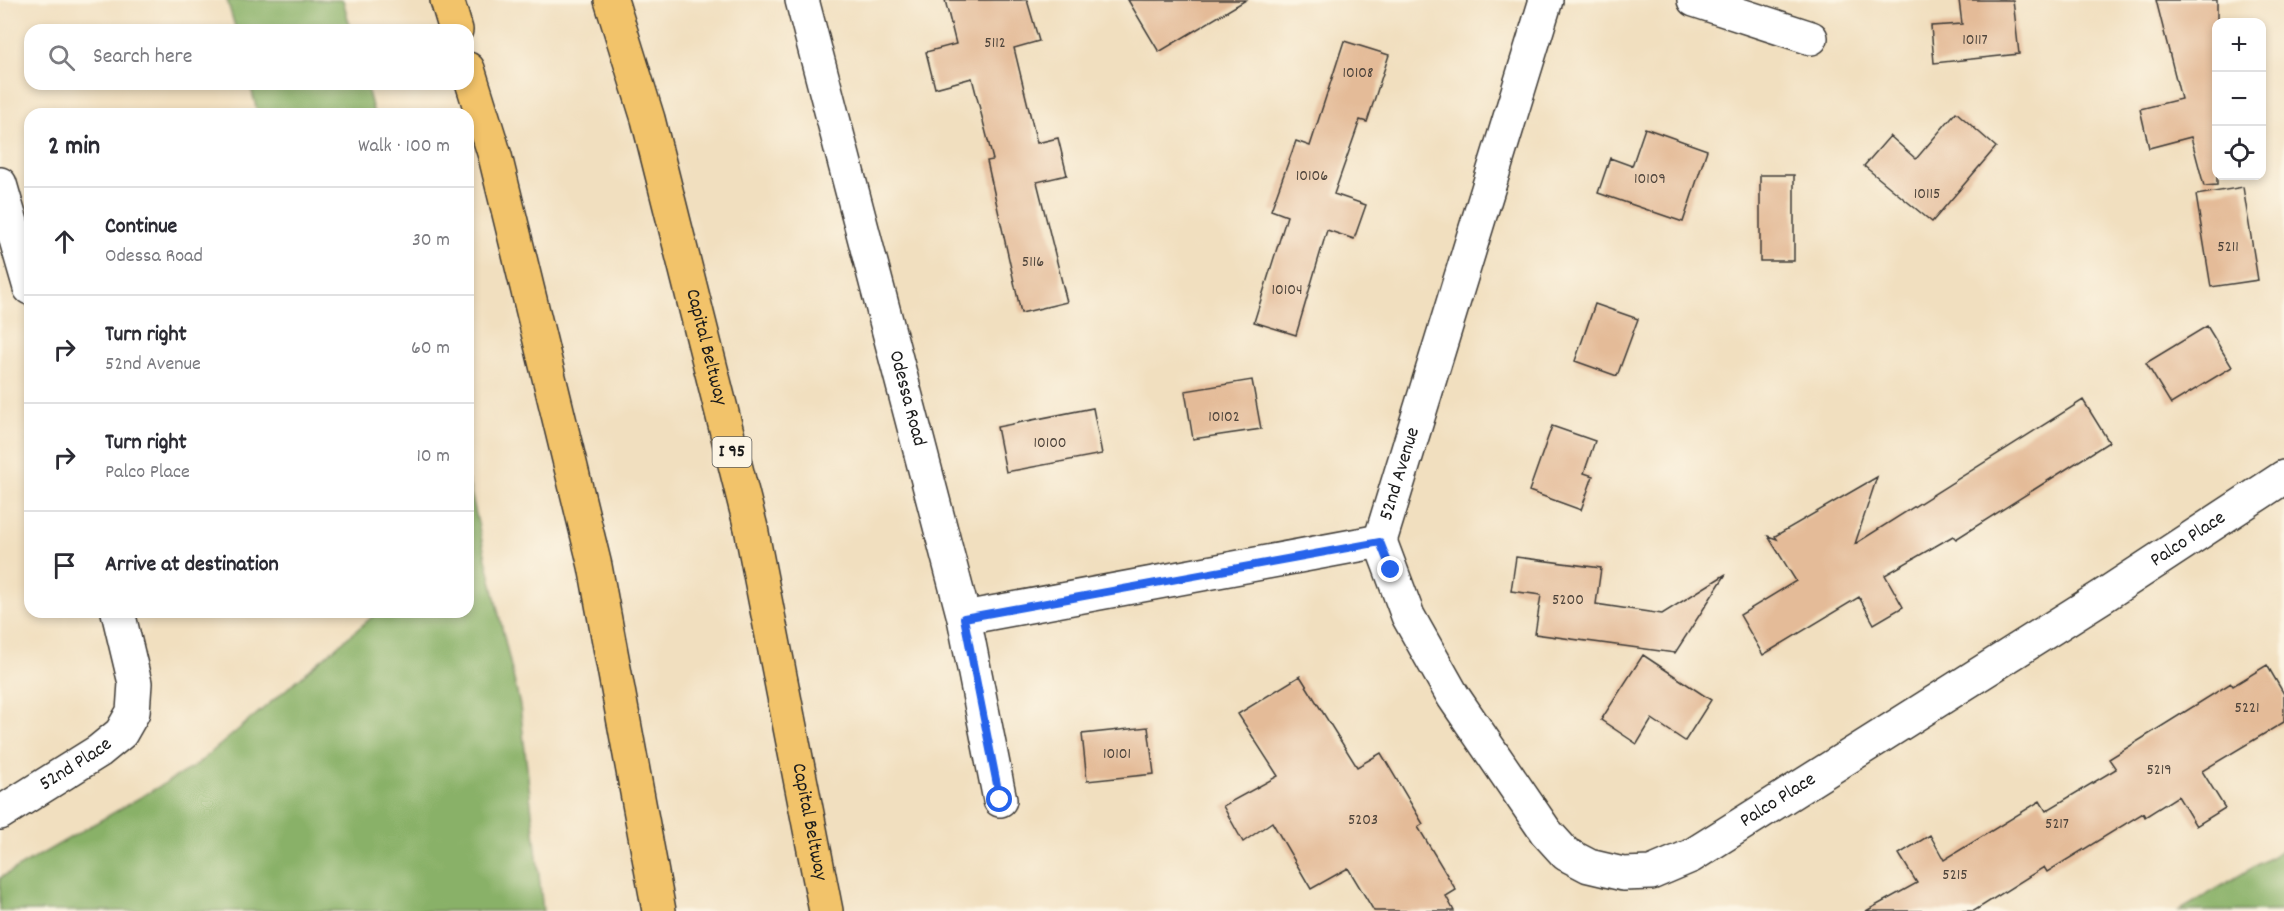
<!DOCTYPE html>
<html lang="en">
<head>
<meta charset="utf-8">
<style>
  :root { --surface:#fff; --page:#f7f7f7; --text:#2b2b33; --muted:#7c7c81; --line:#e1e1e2 }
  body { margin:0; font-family:Dekko,sans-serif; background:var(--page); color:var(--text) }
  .controls { position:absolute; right:18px; top:18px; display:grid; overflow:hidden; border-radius:12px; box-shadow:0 3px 9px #0003 }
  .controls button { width:54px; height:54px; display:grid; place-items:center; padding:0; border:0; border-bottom:2px solid var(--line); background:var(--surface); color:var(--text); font:30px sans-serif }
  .stop { position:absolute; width:18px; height:18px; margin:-14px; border:4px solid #2563eb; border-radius:50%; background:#fff }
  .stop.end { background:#2563eb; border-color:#fff; box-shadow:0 2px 6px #0008 }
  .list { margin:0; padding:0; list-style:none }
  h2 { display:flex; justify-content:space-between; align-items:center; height:78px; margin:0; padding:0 24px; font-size:26px }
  h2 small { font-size:20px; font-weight:400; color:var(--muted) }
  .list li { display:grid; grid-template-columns:39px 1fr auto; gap:18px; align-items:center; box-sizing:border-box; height:108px; padding:0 24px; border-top:2px solid var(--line) }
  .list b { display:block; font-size:22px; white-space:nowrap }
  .list p { margin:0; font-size:20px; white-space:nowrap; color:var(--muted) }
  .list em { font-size:20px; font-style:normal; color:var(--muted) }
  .icon { flex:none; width:33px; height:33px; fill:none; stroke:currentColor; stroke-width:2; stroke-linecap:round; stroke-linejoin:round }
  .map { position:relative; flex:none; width:2284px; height:911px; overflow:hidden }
  .search { position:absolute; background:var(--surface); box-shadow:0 3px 9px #0003; left:24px; top:24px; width:450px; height:66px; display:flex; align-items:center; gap:15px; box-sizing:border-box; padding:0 21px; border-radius:18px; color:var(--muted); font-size:22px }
  .panel { position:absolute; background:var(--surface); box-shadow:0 3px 9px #0003; left:24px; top:108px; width:450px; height:510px; border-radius:18px }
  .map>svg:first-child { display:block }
</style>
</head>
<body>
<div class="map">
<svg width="2284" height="911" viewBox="0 0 2284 911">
  <rect width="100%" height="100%" fill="#fcf5e5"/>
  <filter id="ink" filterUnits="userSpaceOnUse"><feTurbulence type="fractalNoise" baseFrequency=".0167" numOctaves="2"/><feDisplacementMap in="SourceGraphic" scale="12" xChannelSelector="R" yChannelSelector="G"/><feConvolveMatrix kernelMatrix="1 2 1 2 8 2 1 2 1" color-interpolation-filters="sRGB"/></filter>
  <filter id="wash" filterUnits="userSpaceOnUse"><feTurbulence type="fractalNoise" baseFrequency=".008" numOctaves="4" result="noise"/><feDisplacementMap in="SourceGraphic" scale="24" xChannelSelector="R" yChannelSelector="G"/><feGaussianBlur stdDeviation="1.35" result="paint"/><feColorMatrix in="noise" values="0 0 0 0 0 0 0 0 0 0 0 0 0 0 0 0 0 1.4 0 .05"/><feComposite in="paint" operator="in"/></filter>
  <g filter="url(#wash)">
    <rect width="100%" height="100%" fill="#f1dfbf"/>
    <!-- forest -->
    <path fill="#89b168" stroke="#526642" stroke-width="1.5" d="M 227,0 L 343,0 L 351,30 L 236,30 Z
      M 250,84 L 366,84 L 374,114 L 258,114 Z
      M 468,480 L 520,706 L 543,911 L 0,911 L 0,878 L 195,766 L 378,612 L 468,612 Z
      M 2284,849 L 2284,911 L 2179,911 Z"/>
    <g id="blocks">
      <!-- building -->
      <path fill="#e4bb98" d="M 945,0 L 1027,0 L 1039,41 L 1014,48 L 1037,143 L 1058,138 L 1067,175 L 1037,182 L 1067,302 L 1021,313 L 987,161 L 993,160 L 972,78 L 935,88 L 926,52 L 956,44 Z
        M 1128,0 L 1246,0 L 1159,52 Z
        M 1959,0 L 2013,0 L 2019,54 L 1934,63 L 1931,26 L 1962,24 Z
        M 2156,0 L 2217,0 L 2217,185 L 2204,186 L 2191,137 L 2149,148 L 2140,109 L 2181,99 Z
        M 1344,41 L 1389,55 L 1367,122 L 1360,120 L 1334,194 L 1366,205 L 1354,239 L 1327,230 L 1296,335 L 1254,322 L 1287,216 L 1271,210 L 1296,141 L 1310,146 Z
        M 1956,112 L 1996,147 L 1932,222 L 1864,166 L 1890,136 L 1916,159 Z
        M 1645,128 L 1707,150 L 1683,222 L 1598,193 L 1610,158 L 1632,166 Z
        M 1760,175 L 1794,175 L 1794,261 L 1760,261 Z
        M 2243,187 L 2258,280 L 2211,287 L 2196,195 Z
        M 1595,304 L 1638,319 L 1617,376 L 1575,361 Z
        M 2207,326 L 2232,367 L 2171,404 L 2146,363 Z
        M 1252,380 L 1261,429 L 1193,439 L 1185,391 Z
        M 2083,400 L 2109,442 L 1956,539 L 1953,536 L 1885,575 L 1903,607 L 1874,624 L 1859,597 L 1763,655 L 1740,615 L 1796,581 L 1768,536 L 1777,539 L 1775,536 L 1877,477 L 1855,544 Z
        M 1093,408 L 1102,454 L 1006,472 L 997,427 Z
        M 1552,426 L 1595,441 L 1584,473 L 1593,476 L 1581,510 L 1529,491 Z
        M 1516,557 L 1601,568 L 1596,604 L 1662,614 L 1726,574 L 1675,653 L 1535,634 L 1541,595 L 1511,591 Z
        M 1643,655 L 1711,700 L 1685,741 L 1652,719 L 1637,744 L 1601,720 Z
        M 2267,665 L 2284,694 L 2284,722 L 2202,771 L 2225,808 L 2196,826 L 2178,796 L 2145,817 L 2143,813 L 2047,872 L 2044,867 L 1974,911 L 1866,911 L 1917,883 L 1899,854 L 1930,835 L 1944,860 L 2040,801 L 2046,811 L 2116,769 L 2109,759 L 2231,683 L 2233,686 Z
        M 1300,676 L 1357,767 L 1381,753 L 1423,824 L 1418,827 L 1456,890 L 1446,896 L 1454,911 L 1374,911 L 1348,868 L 1311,889 L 1272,822 L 1243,842 L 1223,806 L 1278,776 L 1238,714 Z
        M 1148,727 L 1154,774 L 1087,781 L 1082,734 Z"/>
    </g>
  </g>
  <g filter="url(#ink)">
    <use href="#blocks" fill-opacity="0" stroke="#3c3934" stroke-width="1.5"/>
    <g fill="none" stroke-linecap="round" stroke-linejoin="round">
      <defs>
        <g id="minor">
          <path id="s1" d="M 802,0 L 964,618 L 1000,800"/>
          <path d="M 1694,0 L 1811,38"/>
          <path d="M 0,184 L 30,288"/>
          <path id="s2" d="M 1380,541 L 1408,616 L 1453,696 L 1546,832 L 1566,854 L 1589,866 L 1623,874 L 1651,873 L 1691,856 L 2103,596 L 2284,477"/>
          <path id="s3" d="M 1380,541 L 1546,0"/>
          <path d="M 964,618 L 1380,541"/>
          <path id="s4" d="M 0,813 L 99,751 L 121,733 L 133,712 L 135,683 L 118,612"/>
        </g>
        <g id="highway">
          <path d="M 447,0 L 456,30"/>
          <path id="s5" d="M 611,0 L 648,119 L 751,528 L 826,911"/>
          <path d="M 468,69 L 495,156 L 595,566 L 659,911"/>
        </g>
      </defs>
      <!-- minor casing -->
      <use href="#minor" stroke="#3c3934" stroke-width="36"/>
      <!-- highway casing -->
      <use href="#highway" stroke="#3c3934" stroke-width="36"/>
      <!-- minor -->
      <use href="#minor" stroke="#fff" stroke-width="33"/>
      <!-- highway -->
      <use href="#highway" stroke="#f2c36a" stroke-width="33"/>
    </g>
  </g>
  <g fill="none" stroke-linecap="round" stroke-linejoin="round" filter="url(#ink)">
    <!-- route -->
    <path stroke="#2563eb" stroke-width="8" d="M 1000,800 L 964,618 L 1380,542 L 1391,570"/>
  </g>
  <g text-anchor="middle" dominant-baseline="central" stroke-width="4.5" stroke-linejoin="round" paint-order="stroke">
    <!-- number labels -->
    <g font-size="16" fill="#4e443b">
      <text x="1975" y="40">10117</text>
      <text x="995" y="43">5112</text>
      <text x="1358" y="73">10108</text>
      <text x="1312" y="176">10106</text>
      <text x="1650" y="179">10109</text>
      <text x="1927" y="194">10115</text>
      <text x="2228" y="247">5211</text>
      <text x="1033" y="262">5116</text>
      <text x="1287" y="290">10104</text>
      <text x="1224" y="417">10102</text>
      <text x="1050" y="443">10100</text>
      <text x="1568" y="600">5200</text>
      <text x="2247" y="708">5221</text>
      <text x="1117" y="754">10101</text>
      <text x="2159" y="770">5219</text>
      <text x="1363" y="820">5203</text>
      <text x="2057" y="824">5217</text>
      <text x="1955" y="875">5215</text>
    </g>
    <!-- shield labels -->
    <rect fill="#fcf5e5" stroke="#5f5d58" stroke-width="1.5" x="712.5" y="437" width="39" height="30" rx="4.5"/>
    <g font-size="18" font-weight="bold" fill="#1c1c1c">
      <text x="732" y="452">I 95</text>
    </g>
    <!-- street labels -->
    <g font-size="20" fill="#1c1c1c" stroke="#fcf5e5">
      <text stroke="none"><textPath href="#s5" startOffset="360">Capital Beltway</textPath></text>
      <text stroke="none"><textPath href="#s1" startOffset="412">Odessa Road</textPath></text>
      <text stroke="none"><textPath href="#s3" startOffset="70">52nd Avenue</textPath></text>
      <text stroke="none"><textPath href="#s2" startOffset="1088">Palco Place</textPath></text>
      <text stroke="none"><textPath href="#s4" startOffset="90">52nd Place</textPath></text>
      <text stroke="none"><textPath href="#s2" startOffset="602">Palco Place</textPath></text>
      <text stroke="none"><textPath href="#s5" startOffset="846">Capital Beltway</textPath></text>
    </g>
  </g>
</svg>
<div class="controls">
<button>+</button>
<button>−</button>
<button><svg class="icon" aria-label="locate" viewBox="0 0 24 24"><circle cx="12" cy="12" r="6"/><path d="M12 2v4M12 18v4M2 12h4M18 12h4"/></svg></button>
</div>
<div class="stop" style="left:1000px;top:800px"></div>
<div class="stop end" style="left:1391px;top:570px"></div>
<div class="search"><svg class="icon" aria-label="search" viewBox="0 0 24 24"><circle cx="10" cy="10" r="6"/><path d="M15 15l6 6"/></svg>Search here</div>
<section class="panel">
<h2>2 min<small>Walk · 100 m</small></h2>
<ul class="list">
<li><svg class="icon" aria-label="ahead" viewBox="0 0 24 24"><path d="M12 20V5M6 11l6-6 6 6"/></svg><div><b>Continue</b><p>Odessa Road</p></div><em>30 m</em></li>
<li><svg class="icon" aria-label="right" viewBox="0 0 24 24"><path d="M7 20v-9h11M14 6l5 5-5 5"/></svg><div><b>Turn right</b><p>52nd Avenue</p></div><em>60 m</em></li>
<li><svg class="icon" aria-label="right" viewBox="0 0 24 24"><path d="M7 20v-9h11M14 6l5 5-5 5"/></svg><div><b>Turn right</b><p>Palco Place</p></div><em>10 m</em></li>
<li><svg class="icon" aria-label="arrive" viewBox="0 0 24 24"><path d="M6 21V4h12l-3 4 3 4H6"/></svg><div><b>Arrive at destination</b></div></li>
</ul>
</section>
</div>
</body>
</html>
